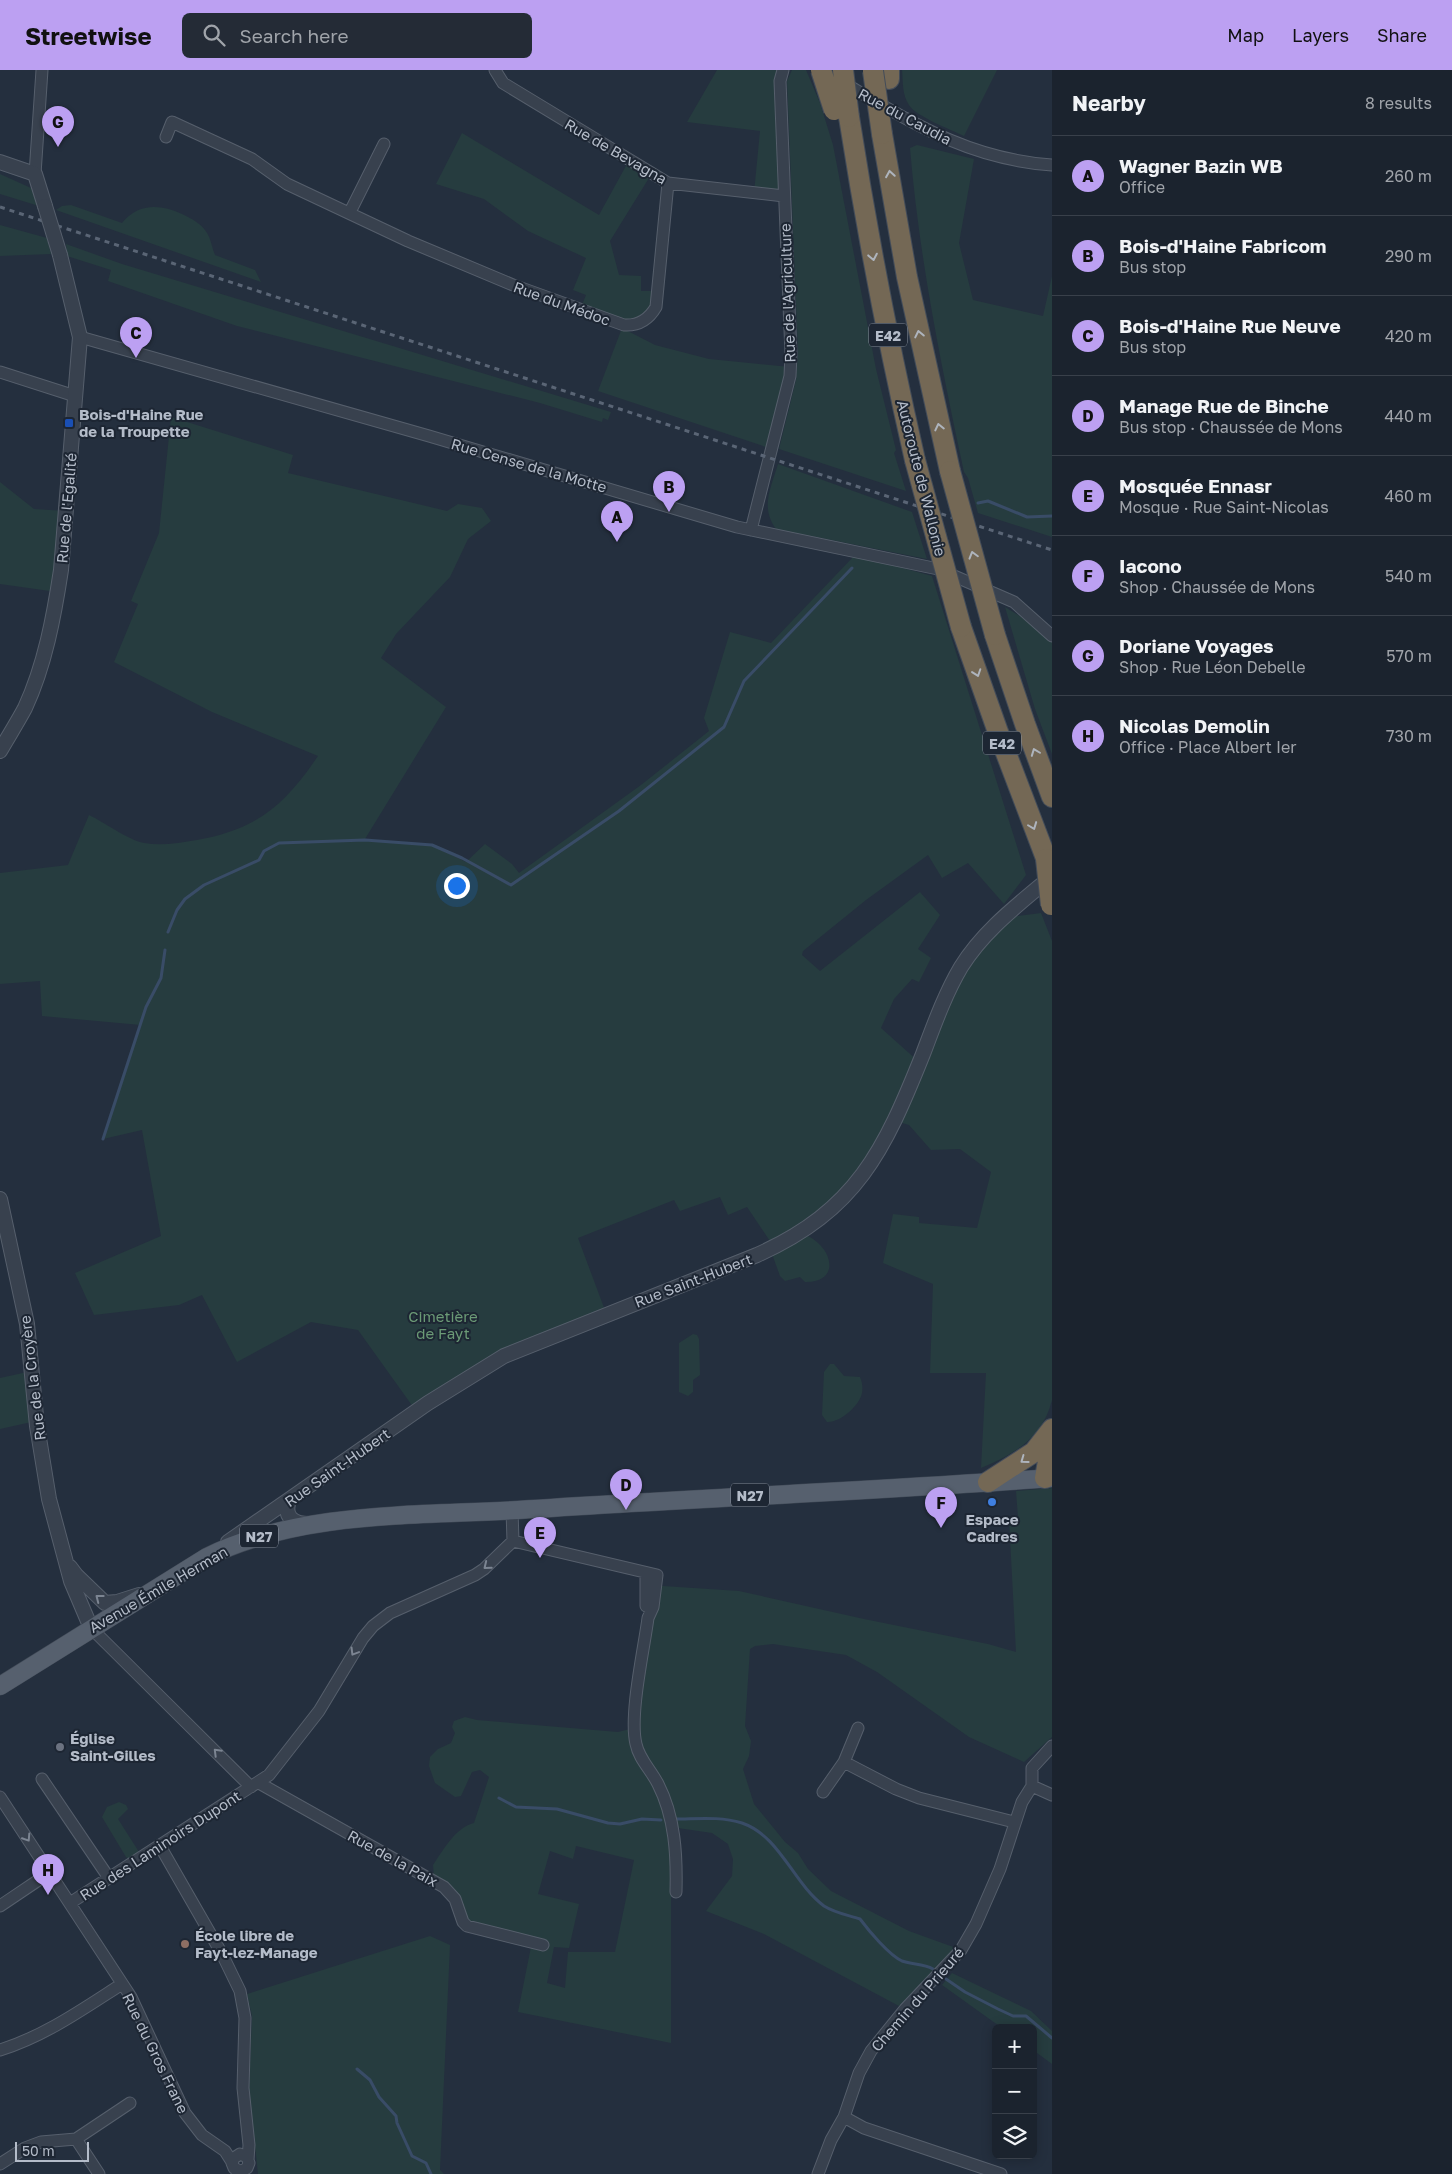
<!DOCTYPE html>
<html lang="en">
<head>
<meta charset="utf-8">
<style>
  :root { --surface:#1b232e; --page:#242b36; --text:#f1f3f6; --muted:#a0a4aa; --line:#39404a; --accent:#bca0f2 }
  body { margin:0; font-family:"Golos Text",sans-serif; background:var(--page); color:var(--text) }
  .controls { position:absolute; right:15px; bottom:15px; display:grid; overflow:hidden; border-radius:8px; box-shadow:0 2px 12px #0003 }
  .controls button { width:45px; height:45px; display:grid; place-items:center; padding:0; border:0; border-bottom:1px solid var(--line); background:var(--surface); color:var(--text); font:25px sans-serif }
  .scale { position:absolute; left:15px; bottom:12px; width:74px; box-sizing:border-box; padding-left:5px; border:2px solid #b4bcc9; border-top:0; font-size:14px; line-height:18px; white-space:nowrap; color:#b4bcc9; -webkit-text-stroke:4px #1d2633; paint-order:stroke }
  .you { position:absolute; left:456px; top:815px; width:18px; height:18px; margin:-12px; border:4px solid #fff; border-radius:50%; background:#1a73e8; box-shadow:0 0 0 8px #1a73e833 }
  .badge { display:grid; place-items:center; width:32px; height:32px; border-radius:50%; background:var(--accent); color:#111; font-size:16px; font-weight:700 }
  .pin { position:absolute; translate:-50% -41px; filter:drop-shadow(0 1px 2px #0008) }
  .pin::after { content:''; position:absolute; top:26px; width:18px; height:15px; background:inherit; clip-path:polygon(0 0,100% 0,50% 100%) }
  .list { margin:0; padding:0; list-style:none }
  h2 { display:flex; justify-content:space-between; align-items:center; height:65px; margin:0; padding:0 20px; font-size:21px }
  h2 small { font-size:16px; font-weight:400; color:var(--muted) }
  .list li { display:grid; grid-template-columns:32px 1fr auto; gap:15px; align-items:center; box-sizing:border-box; height:80px; padding:0 20px; border-top:1px solid var(--line) }
  .list b { display:block; font-size:19px; white-space:nowrap }
  .list p { margin:0; font-size:16px; white-space:nowrap; color:var(--muted) }
  .list em { font-size:16px; font-style:normal; color:var(--muted) }
  .icon { flex:none; width:28px; height:28px; fill:none; stroke:currentColor; stroke-width:2; stroke-linecap:round; stroke-linejoin:round }
  .map { position:relative; flex:none; width:1052px; height:2104px; overflow:hidden }
  header { display:flex; align-items:center; gap:30px; box-sizing:border-box; height:70px; padding:0 25px; background:var(--accent); color:#111 }
  header strong { font-size:24px }
  nav { display:flex; gap:28px; margin-inline-start:auto; font-size:18px }
  .search { width:350px; height:45px; background:var(--page); display:flex; align-items:center; gap:12px; box-sizing:border-box; padding:0 18px; border-radius:8px; color:var(--muted); font-size:19px }
  main { display:flex }
  aside { flex:1; background:var(--surface) }
  .map>svg:first-child { display:block }
</style>
</head>
<body>
<header>
<strong>Streetwise</strong>
<div class="search"><svg class="icon" aria-label="search" viewBox="0 0 24 24"><circle cx="10" cy="10" r="6"/><path d="M15 15l6 6"/></svg>Search here</div>
<nav><a>Map</a><a>Layers</a><a>Share</a></nav>
</header>
<main>
<div class="map">
<svg width="1052" height="2104" viewBox="0 0 1052 2104">
  <rect width="100%" height="100%" fill="#242f3e"/>
  <!-- green -->
  <path fill="#263c3f" fill-rule="evenodd" d="M 717,0 L 776,0 L 784,126 L 754,123 L 760,61 L 687,52 Z
    M 792,0 L 806,0 L 820,33 L 833,75 L 876,299 L 896,380 L 894,383 L 906,421 L 779,379 L 796,310 L 798,281 L 787,11 Z
    M 902,0 L 997,0 L 964,66 C 952,60 915,46 909,35 C 902,25 903,11 902,0 Z
    M 462,63 L 599,145 L 627,94 L 649,108 L 610,171 L 619,205 L 641,206 L 641,221 L 657,221 L 656,237 L 635,255 L 580,240 L 586,225 L 573,220 L 586,188 L 528,161 L 484,129 L 436,114 Z
    M 917,75 L 974,89 L 959,173 L 973,230 L 1043,246 L 1052,206 L 1052,467 L 978,443 L 968,408 L 964,402 C 941,295 919,187 910,78 Z
    M 0,104 L 31,118 L 39,136 L 0,124 Z
    M 71,135 L 122,153 C 138,133 160,134 182,144 C 192,149 201,153 207,163 C 211,169 212,178 215,185 L 255,200 L 261,212 L 56,140 L 62,136 Z
    M 0,155 L 47,168 L 51,184 L 0,186 Z
    M 66,174 L 122,194 L 611,342 L 608,350 L 603,348 L 602,352 L 540,333 L 237,256 L 108,211 L 111,200 L 67,186 Z
    M 622,258 L 655,275 L 709,289 L 790,297 L 782,339 L 766,377 L 598,321 Z
    M 171,347 L 293,385 L 288,403 L 447,441 L 458,434 L 482,438 L 491,451 L 468,469 L 450,507 L 396,564 L 381,588 L 446,637 L 365,769 L 432,775 L 466,792 L 485,774 L 512,794 L 519,803 L 641,715 L 709,661 L 704,648 L 730,562 L 771,573 L 855,485 L 932,506 L 1026,805 L 1004,834 L 968,793 L 942,808 L 928,785 L 866,830 L 803,881 L 802,885 L 820,901 L 920,822 L 940,845 L 918,879 L 931,888 L 919,912 L 912,909 L 894,929 L 881,958 L 919,992 L 950,917 L 1003,848 L 1041,843 L 1052,871 L 1052,1330 C 1043,1367 1014,1385 981,1398 L 986,1303 L 930,1303 L 933,1214 L 883,1193 L 893,1144 L 919,1147 L 919,1153 L 977,1158 L 991,1102 L 960,1079 L 931,1080 L 909,1055 L 895,1051 L 865,1104 L 774,1177 L 747,1137 L 728,1145 L 720,1127 L 680,1141 L 674,1130 L 578,1168 L 606,1243 L 523,1277 L 416,1341 L 358,1260 L 311,1252 L 237,1292 L 202,1225 L 179,1235 L 94,1245 L 75,1203 L 161,1166 L 142,1060 L 103,1069 L 141,955 L 42,946 L 40,911 L 0,914 L 0,803 L 68,795 L 89,745 C 104,752 128,770 144,773 C 161,776 179,773 197,770 C 257,759 284,736 318,686 L 212,642 L 114,592 L 138,534 L 131,531 L 159,463 Z
    M 778,394 L 912,442 L 927,489 L 776,459 C 760,437 771,418 778,394 Z
    M 0,412 L 34,439 L 66,441 L 57,522 L 0,514 Z
    M 1005,537 L 1052,566 L 1052,684 L 1035,639 Z
    M 808,1166 C 834,1179 840,1213 805,1212 L 800,1207 L 785,1211 L 780,1206 L 772,1184 L 798,1168 Z
    M 693,1264 L 697,1265 L 699,1269 L 700,1305 L 693,1310 L 693,1322 L 688,1326 L 679,1322 L 679,1273 Z
    M 830,1294 L 834,1294 L 844,1306 L 860,1307 C 862,1312 863,1317 862,1323 C 860,1335 840,1353 827,1352 L 822,1345 L 824,1302 Z
    M 32,1301 L 36,1351 L 0,1359 L 0,1308 Z
    M 1052,1418 L 1052,1667 L 1024,1692 L 969,1667 L 877,1602 L 846,1585 L 773,1574 L 755,1576 L 750,1579 L 745,1656 L 751,1671 L 749,1686 L 743,1699 L 754,1734 L 785,1772 L 798,1783 L 808,1799 L 831,1821 L 909,1861 L 956,1878 L 899,1936 L 764,1864 L 706,1841 L 732,1806 L 733,1789 L 728,1774 L 712,1763 L 671,1757 L 671,1973 L 518,1942 L 532,1872 L 474,1858 L 434,1807 L 433,1795 C 444,1779 455,1758 474,1753 L 489,1707 L 480,1700 L 472,1702 L 461,1726 L 455,1727 L 435,1713 L 429,1696 L 430,1687 L 438,1679 L 451,1673 L 455,1663 L 452,1657 L 454,1651 L 465,1647 L 477,1650 L 618,1662 L 630,1659 L 648,1515 L 739,1521 L 864,1549 L 988,1574 L 1016,1582 L 1009,1449 L 1018,1448 L 1016,1421 ZM 576,1776 L 634,1790 L 615,1882 L 568,1882 L 565,1918 L 547,1913 L 554,1877 L 569,1878 L 579,1834 L 538,1824 L 550,1781 L 573,1789 Z
    M 119,1732 L 126,1735 L 128,1739 L 118,1749 L 139,1782 L 129,1789 L 126,1787 L 102,1747 L 107,1737 Z
    M 430,1866 L 450,1875 L 440,2100 L 444,2104 L 258,2104 L 249,2019 L 252,1946 L 247,1924 Z
    M 952,1903 L 1031,1941 L 1052,1961 L 1052,1994 L 1033,1980 L 1033,1958 L 1002,1958 L 942,1915 Z"/>
  <g fill="none" stroke-linecap="round" stroke-linejoin="round">
    <!-- stream -->
    <path stroke="#394c67" stroke-width="3" d="M 978,433 L 988,431 L 1027,447 L 1052,446
      M 168,862 L 177,840 L 185,829 L 204,815 L 259,790 L 264,781 L 279,773 L 365,770 L 432,775 L 462,788 L 511,815 L 619,741 L 724,657 L 744,611 L 852,498
      M 103,1069 L 146,937 L 161,908 L 165,880
      M 499,1728 L 516,1737 L 557,1739 L 608,1753 L 620,1754 L 642,1749 L 661,1750
      M 674,1749 C 697,1749 719,1746 742,1753 C 780,1766 793,1813 824,1836 C 835,1843 848,1845 860,1849 C 869,1861 889,1885 902,1891 C 913,1895 923,1893 933,1899
      M 946,1909 L 965,1922 L 998,1939 L 1013,1946 L 1026,1946 L 1052,1968
      M 357,1999 L 370,2010 L 379,2027 L 396,2046 L 397,2053 L 412,2086 L 426,2093 L 431,2104"/>
    <defs>
      <path id="minor" d="M 495,0 L 503,13 L 668,113 L 784,126
        M 842,12 C 913,53 968,89 1052,95
        M 166,67 L 172,52 L 252,89 L 287,114 L 408,171 L 513,215 L 624,255 C 639,256 649,249 656,237 L 668,113
        M 35,104 L 42,0
        M 350,142 L 384,74
        M 80,267 L 429,366 L 737,457 L 938,499 L 1014,532 L 1052,566
        M 0,302 L 75,326
        M 751,460 L 790,306 L 791,284 L 780,11 L 783,0
        M 513,1471 L 657,1505 L 653,1537 L 648,1548 C 644,1579 629,1645 636,1674 C 639,1689 651,1700 658,1714 C 675,1747 677,1785 676,1822
        M 646,1536 L 646,1503
        M 91,1558 L 251,1717
        M 858,1658 L 844,1692 L 896,1719 L 919,1728 L 1014,1752
        M 42,1709 L 109,1808
        M 259,1713 L 444,1817 L 455,1829 L 463,1852 L 467,1856 L 543,1875
        M 1032,1716 L 1052,1725
        M 823,1722 L 844,1692
        M 0,1727 L 131,1927 L 185,2043 L 202,2065 L 225,2081 L 232,2092
        M 160,1776 L 222,1884 L 240,1921 L 245,1948 L 243,2018 L 249,2075 L 248,2090
        M 70,1833 L 269,1705 L 319,1641 L 363,1568 L 373,1556 L 390,1543 L 475,1505 L 484,1499 L 513,1471 L 512,1440
        M 0,1836 L 49,1803
        M 0,1980 C 45,1966 83,1939 122,1914
        M 844,2047 L 864,2058 L 1001,2104
        M 76,2069 L 99,2104
        M 0,2094 L 25,2078 L 41,2072 L 76,2069 L 130,2033
        M 237,2104 L 247,2098 L 249,2093 L 247,2087 L 240,2084 L 234,2088 L 232,2093 L 234,2098 L 240,2101
        M 818,2104 L 831,2070 L 844,2047 L 859,2003 L 871,1981 L 905,1939 L 961,1880 L 976,1854 L 1000,1799 L 1022,1732 L 1032,1716 L 1032,1698 L 1052,1676"/>
      <path id="tertiary" d="M 0,92 L 35,104 L 45,136
        M 0,681 C 8,667 17,653 25,638 C 45,595 54,546 61,500 L 80,267 L 60,185
        M 0,1129 L 27,1254 L 37,1356 L 49,1429 L 71,1511 L 91,1558
        M 289,1431 C 283,1447 294,1454 309,1454
        M 228,1472 L 428,1333 L 504,1286 L 757,1185 C 857,1140 884,1081 923,984 C 934,955 945,924 961,897 C 984,860 1019,834 1052,806
        M 70,1497 L 76,1505 L 105,1533 L 117,1532 L 139,1525"/>
      <path id="primary" d="M 0,1616 L 207,1487 C 299,1441 416,1446 518,1440 C 696,1428 874,1421 1052,1408"/>
      <path id="motorway" d="M 889,9 L 889,0
        M 849,47 C 867,162 889,277 915,390
        M 882,64 L 907,207 L 950,401
        M 961,557 L 998,662 L 1052,804
        M 995,565 L 1025,654 L 1052,727
        M 1045,1408 L 1052,1369
        M 988,1412 L 1034,1382 L 1052,1359"/>
    </defs>
    <!-- minor casing -->
    <use href="#minor" stroke="#565f6c" stroke-width="13"/>
    <!-- tertiary casing -->
    <use href="#tertiary" stroke="#565f6c" stroke-width="16"/>
    <!-- primary casing -->
    <use href="#primary" stroke="#414a57" stroke-width="19"/>
    <!-- motorway casing -->
    <use href="#motorway" stroke="#434c59" stroke-width="22"/>
    <!-- minor -->
    <use href="#minor" stroke="#38414e" stroke-width="11"/>
    <!-- tertiary -->
    <use href="#tertiary" stroke="#38414e" stroke-width="14"/>
    <!-- primary -->
    <use href="#primary" stroke="#56606e" stroke-width="18"/>
    <!-- motorway -->
    <use href="#motorway" stroke="#746855" stroke-width="20"/>
    <!-- rail -->
    <path stroke="#5a6575" stroke-width="3" stroke-dasharray="5 5" stroke-linecap="butt" d="M 0,137 L 1052,480"/>
    <defs>
      <path id="tertiary-bridge" d="M 45,136 L 60,185"/>
      <path id="motorway-bridge" d="M 821,0 L 834,40
        M 843,0 L 849,47
        M 873,1 L 882,64
        M 915,390 L 961,557
        M 950,401 L 995,565
        M 1046,789 L 1051,835"/>
    </defs>
    <!-- tertiary-bridge casing -->
    <use href="#tertiary-bridge" stroke="#565f6c" stroke-width="16" stroke-linecap="butt"/>
    <!-- motorway-bridge casing -->
    <use href="#motorway-bridge" stroke="#434c59" stroke-width="22" stroke-linecap="butt"/>
    <!-- tertiary-bridge -->
    <use href="#tertiary-bridge" stroke="#38414e" stroke-width="14"/>
    <!-- motorway-bridge -->
    <use href="#motorway-bridge" stroke="#746855" stroke-width="20"/>
  </g>
  <!-- one-way arrows -->
  <defs><path id="oneway-chevron" d="M-2-3.5L2.5 0L-2 3.5" fill="none" stroke-width="1.6" stroke-linecap="round" stroke-linejoin="round" transform="scale(1.25)"/></defs>
  <g stroke="#aeb4bd">
    <use href="#oneway-chevron" transform="translate(890 104) rotate(-99)"/>
    <use href="#oneway-chevron" transform="translate(873 187) rotate(79)"/>
    <use href="#oneway-chevron" transform="translate(919 264) rotate(-102)"/>
    <use href="#oneway-chevron" transform="translate(939 357) rotate(-103)"/>
    <use href="#oneway-chevron" transform="translate(973 485) rotate(-106)"/>
    <use href="#oneway-chevron" transform="translate(977 603) rotate(71)"/>
    <use href="#oneway-chevron" transform="translate(1035 682) rotate(-111)"/>
    <use href="#oneway-chevron" transform="translate(1033 756) rotate(69)"/>
    <use href="#oneway-chevron" transform="translate(1024 1390) rotate(144)"/>
  </g>
  <g stroke="#7c8592">
    <use href="#oneway-chevron" transform="translate(487 1496) rotate(141)"/>
    <use href="#oneway-chevron" transform="translate(99 1528) rotate(-142)"/>
    <use href="#oneway-chevron" transform="translate(354 1582) rotate(121)"/>
    <use href="#oneway-chevron" transform="translate(217 1682) rotate(-135)"/>
    <use href="#oneway-chevron" transform="translate(27 1768) rotate(57)"/>
  </g>
  <!-- markers -->
  <rect fill="#1a4fb4" stroke="#1d2633" stroke-width="2" x="64" y="348" width="10" height="10" rx="2.5"/>
  <circle fill="#3f7fe0" stroke="#1d2633" stroke-width="2" cx="992" cy="1432" r="5"/>
  <circle fill="#6b7280" stroke="#1d2633" stroke-width="2" cx="60" cy="1677" r="5"/>
  <circle fill="#8d6e63" stroke="#1d2633" stroke-width="2" cx="185" cy="1874" r="5"/>
  <g text-anchor="middle" dominant-baseline="central" stroke-width="4" stroke-linejoin="round" paint-order="stroke">
    <!-- shield labels -->
    <g fill="#1d2633" stroke="#878f9c" stroke-width="1">
      <rect x="869" y="253.5" width="38" height="23" rx="4"/>
      <rect x="983" y="661.5" width="38" height="23" rx="4"/>
      <rect x="731" y="1413.5" width="38" height="23" rx="4"/>
      <rect x="240" y="1454.5" width="38" height="23" rx="4"/>
    </g>
    <g font-size="14" font-weight="bold" fill="#b4bcc9">
      <text x="888" y="265">E42</text>
      <text x="1002" y="673">E42</text>
      <text x="750" y="1425">N27</text>
      <text x="259" y="1466">N27</text>
    </g>
    <!-- street labels -->
    <g font-size="15" fill="#b4bcc9" stroke="#1d2633">
      <text transform="translate(905 46) rotate(28)">Rue du Caudia</text>
      <text transform="translate(616 81) rotate(30)">Rue de Bevagna</text>
      <text transform="translate(787 223) rotate(-92)">Rue de l'Agriculture</text>
      <text transform="translate(562 233) rotate(20)">Rue du Médoc</text>
      <text transform="translate(529 395) rotate(16)">Rue Cense de la Motte</text>
      <text transform="translate(922 408) rotate(76)">Autoroute de Wallonie</text>
      <text transform="translate(66 438) rotate(-85)">Rue de l'Egalité</text>
      <text transform="translate(693 1210) rotate(-21)">Rue Saint-Hubert</text>
      <text transform="translate(32 1308) rotate(-97)">Rue de la Croyère</text>
      <text transform="translate(337 1397) rotate(-35)">Rue Saint-Hubert</text>
      <text transform="translate(158 1519) rotate(-30)">Avenue Émile Herman</text>
      <text transform="translate(160 1775) rotate(-33)">Rue des Laminoirs Dupont</text>
      <text transform="translate(393 1788) rotate(29)">Rue de la Paix</text>
      <text transform="translate(917 1929) rotate(-49)">Chemin du Prieuré</text>
      <text transform="translate(156 1983) rotate(64)">Rue du Gros Frane</text>
    </g>
    <!-- poi labels -->
    <g font-size="15" font-weight="bold" fill="#b4bcc9" stroke="#1d2633" text-anchor="start">
      <text x="79" y="344">Bois-d'Haine Rue<tspan x="79" dy="17">de la Troupette</tspan></text>
      <text x="992" y="1449" text-anchor="middle">Espace<tspan x="992" dy="17">Cadres</tspan></text>
      <text x="70" y="1668">Église<tspan x="70" dy="17">Saint-Gilles</tspan></text>
      <text x="195" y="1865">École libre de<tspan x="195" dy="17">Fayt-lez-Manage</tspan></text>
    </g>
    <!-- park labels -->
    <g font-size="15" fill="#6b9a76" stroke="#1d2633">
      <text x="443" y="1246">Cimetière<tspan x="443" dy="17">de Fayt</tspan></text>
    </g>
  </g>
</svg>
<div class="controls">
<button>+</button>
<button>−</button>
<button><svg class="icon" aria-label="layers" viewBox="0 0 24 24"><path d="M12 4l9 5-9 5-9-5zM3 14l9 5 9-5"/></svg></button>
</div>
<div class="scale">50 m</div>
<div class="you"></div>
<div class="pin badge" style="left:617px;top:472px">A</div>
<div class="pin badge" style="left:669px;top:442px">B</div>
<div class="pin badge" style="left:136px;top:288px">C</div>
<div class="pin badge" style="left:626px;top:1440px">D</div>
<div class="pin badge" style="left:540px;top:1488px">E</div>
<div class="pin badge" style="left:941px;top:1458px">F</div>
<div class="pin badge" style="left:58px;top:77px">G</div>
<div class="pin badge" style="left:48px;top:1825px">H</div>
</div>
<aside>
<h2>Nearby<small>8 results</small></h2>
<ul class="list">
<li><span class="badge">A</span><div><b>Wagner Bazin WB</b><p>Office</p></div><em>260 m</em></li>
<li><span class="badge">B</span><div><b>Bois-d'Haine Fabricom</b><p>Bus stop</p></div><em>290 m</em></li>
<li><span class="badge">C</span><div><b>Bois-d'Haine Rue Neuve</b><p>Bus stop</p></div><em>420 m</em></li>
<li><span class="badge">D</span><div><b>Manage Rue de Binche</b><p>Bus stop · Chaussée de Mons</p></div><em>440 m</em></li>
<li><span class="badge">E</span><div><b>Mosquée Ennasr</b><p>Mosque · Rue Saint-Nicolas</p></div><em>460 m</em></li>
<li><span class="badge">F</span><div><b>Iacono</b><p>Shop · Chaussée de Mons</p></div><em>540 m</em></li>
<li><span class="badge">G</span><div><b>Doriane Voyages</b><p>Shop · Rue Léon Debelle</p></div><em>570 m</em></li>
<li><span class="badge">H</span><div><b>Nicolas Demolin</b><p>Office · Place Albert Ier</p></div><em>730 m</em></li>
</ul>
</aside>
</main>
</body>
</html>
